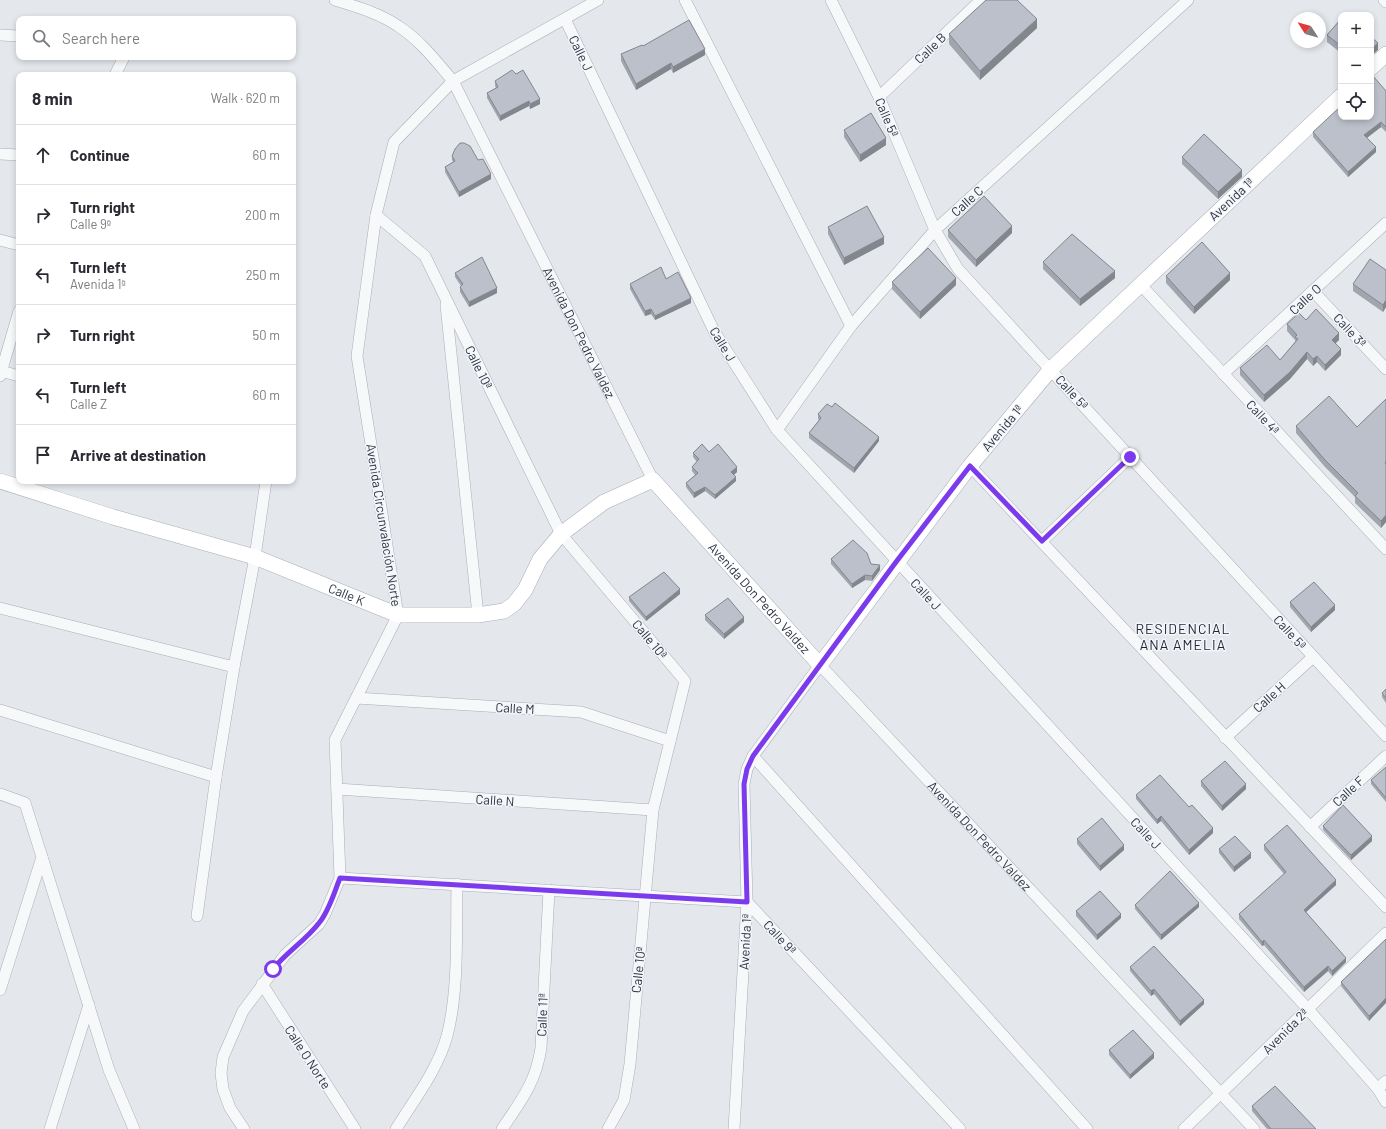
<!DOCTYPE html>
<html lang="en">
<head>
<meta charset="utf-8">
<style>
  :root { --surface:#fff; --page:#f2f2f3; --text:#2b2b33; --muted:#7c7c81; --line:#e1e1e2 }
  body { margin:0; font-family:Barlow,sans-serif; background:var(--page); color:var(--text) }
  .controls { position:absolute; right:12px; top:12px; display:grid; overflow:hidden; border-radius:8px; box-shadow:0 2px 6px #0003 }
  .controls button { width:36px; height:36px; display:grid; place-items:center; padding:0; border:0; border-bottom:1px solid var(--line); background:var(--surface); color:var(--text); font:20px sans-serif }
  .compass { position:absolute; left:1290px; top:12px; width:36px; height:36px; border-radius:50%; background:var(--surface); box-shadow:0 2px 6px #0003; rotate:306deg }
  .stop { position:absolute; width:12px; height:12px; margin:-9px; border:3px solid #7c3aed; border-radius:50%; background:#fff }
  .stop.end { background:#7c3aed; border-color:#fff; box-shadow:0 1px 4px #0008 }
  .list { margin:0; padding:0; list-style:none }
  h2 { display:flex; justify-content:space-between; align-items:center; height:52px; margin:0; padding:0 16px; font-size:17px }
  h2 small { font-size:13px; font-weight:400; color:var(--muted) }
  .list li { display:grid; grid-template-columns:26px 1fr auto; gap:12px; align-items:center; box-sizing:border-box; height:60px; padding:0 16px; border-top:1px solid var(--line) }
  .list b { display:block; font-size:15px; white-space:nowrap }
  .list p { margin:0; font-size:13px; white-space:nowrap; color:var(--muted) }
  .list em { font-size:13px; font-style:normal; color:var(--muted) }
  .icon { flex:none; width:22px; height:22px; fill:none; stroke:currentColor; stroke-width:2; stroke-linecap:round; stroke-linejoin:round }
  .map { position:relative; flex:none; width:1386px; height:1129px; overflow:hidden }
  .search { position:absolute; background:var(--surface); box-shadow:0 2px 6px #0003; left:16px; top:16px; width:280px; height:44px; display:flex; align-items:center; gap:10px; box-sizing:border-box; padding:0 14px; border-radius:8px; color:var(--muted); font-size:15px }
  .panel { position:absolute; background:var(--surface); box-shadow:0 2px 6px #0003; left:16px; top:72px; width:280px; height:412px; border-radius:8px }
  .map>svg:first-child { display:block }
</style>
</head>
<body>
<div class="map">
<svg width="1386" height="1129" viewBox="0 0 1386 1129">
  <rect width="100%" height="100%" fill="#e4e7ec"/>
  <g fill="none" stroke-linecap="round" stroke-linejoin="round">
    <defs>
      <g id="street">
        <path id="s1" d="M 335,0 C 357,7 379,13 398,26 C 420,40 436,61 453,81 L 653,480"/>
        <path d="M 685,0 L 851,326"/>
        <path d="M 831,0 L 879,97 L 935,230 L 958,269 L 1386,736"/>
        <path d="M 1384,0 L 1386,2"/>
        <path d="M 565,19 L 714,331 L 777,430 L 1307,1008 L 1378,1089 L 1386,1102"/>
        <path d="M 0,35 L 19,36"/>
        <path d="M 115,75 L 124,57"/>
        <path d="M 879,97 L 981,0"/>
        <path d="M 0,154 L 19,155"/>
        <path d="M 376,215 L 425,256 L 561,534 L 685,681 L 653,810 L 630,1064 L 624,1100 L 608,1129"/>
        <path d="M 0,240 L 19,245"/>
        <path d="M 1140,284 L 1386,549"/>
        <path d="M 1313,291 L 1386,369"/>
        <path d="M 446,305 L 478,615"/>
        <path d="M 1,371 L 19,376"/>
        <path d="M 1223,374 L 1386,223"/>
        <path d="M 0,376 L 19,311"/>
        <path d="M 777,430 L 851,326 L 935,230 L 1188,0"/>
        <path d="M 970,466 L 1386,907"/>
        <path d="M 1042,541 L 1130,457"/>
        <path d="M 0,608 L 234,667 L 255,557 L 266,481"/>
        <path d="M 356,698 L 581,712 L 670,741"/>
        <path d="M 0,710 L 216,777"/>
        <path d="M 1225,738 L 1313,657"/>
        <path d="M 753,756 L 1087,1129"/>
        <path d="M 337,789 L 653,810"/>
        <path d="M 0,794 L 25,803 L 109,1070 L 134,1129"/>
        <path d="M 1310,827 L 1386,756"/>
        <path d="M 340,878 L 747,902 L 960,1129"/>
        <path d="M 197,916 L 216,777 L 234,667"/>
        <path d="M 262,984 L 355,1129"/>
        <path d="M 0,990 L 42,857"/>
        <path d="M 1378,1089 L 1386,1081"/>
        <path d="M 50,1129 L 89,1005"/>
        <path d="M 244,1129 L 230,1108 L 223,1089 L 221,1073 L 223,1057 L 243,1011 L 285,955 L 319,924 L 325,914 L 340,878 L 335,740 L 398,615 L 357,356 L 376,215 L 394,142 L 453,81 L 598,0"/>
        <path d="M 396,1129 C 414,1100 438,1069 447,1036 C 459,990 456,932 457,884"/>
        <path d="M 502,1129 C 521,1101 536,1082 541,1048 L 549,890"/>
        <path id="s2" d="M 734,1129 L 747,902 L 744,784 L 747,769 L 753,756 L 820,665 L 1254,1129"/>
        <path d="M 1184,1129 L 1386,933"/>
      </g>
      <g id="secondary">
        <path d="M 1371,68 L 1386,54"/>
        <path id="s3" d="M 0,481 L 113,517 L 255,557 L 398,615 L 478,615 L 504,611 L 514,604 L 525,590 L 540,559 L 561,534 L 604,502 L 653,480 L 820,665 L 970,466 L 1051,369 L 1341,96"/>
      </g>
    </defs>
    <!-- street casing -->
    <use href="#street" stroke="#a9aeb7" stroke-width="12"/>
    <!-- secondary casing -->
    <use href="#secondary" stroke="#a9aeb7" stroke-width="16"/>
    <!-- street -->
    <use href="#street" stroke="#f7f8fa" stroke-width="11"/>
    <!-- secondary -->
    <use href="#secondary" stroke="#fff" stroke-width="15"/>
  </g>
  <!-- wall -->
  <path fill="#a1a5ae" d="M 1341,19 L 1341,53 L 1327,42 L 1327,35 Z
    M 1037,28 L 980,80 L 949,44 L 949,34 Z
    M 643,46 L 705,55 L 673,73 L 671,69 L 636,90 L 621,61 L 621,54 Z
    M 495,81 L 540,104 L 530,109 L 529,106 L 500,121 L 487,98 L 487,93 L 496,88 L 495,86 Z
    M 1386,91 L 1386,132 L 1381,127 L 1367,138 L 1376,152 L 1348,177 L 1313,137 L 1313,132 Z
    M 844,130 L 886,145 L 860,162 L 844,137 Z
    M 452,156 L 478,160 L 491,179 L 459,197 L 445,172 L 445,167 L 453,162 L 452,160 Z
    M 1182,157 L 1242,177 L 1218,199 L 1182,164 Z
    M 828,227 L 884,244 L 844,265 L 828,234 Z
    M 948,230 L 1012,233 L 976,267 L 948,237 Z
    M 1043,262 L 1115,278 L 1080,306 L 1043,269 Z
    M 1386,270 L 1386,307 L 1383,312 L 1353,291 L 1353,284 Z
    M 455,273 L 497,293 L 469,307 L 460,292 L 460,287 L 461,286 L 455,277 Z
    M 1166,276 L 1230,280 L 1194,314 L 1166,283 Z
    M 666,279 L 691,303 L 655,320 L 651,314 L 645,316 L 630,289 L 630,284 Z
    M 892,282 L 956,285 L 920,319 L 892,289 Z
    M 1306,320 L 1339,340 L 1336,343 L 1341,355 L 1325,371 L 1317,362 L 1313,366 L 1307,359 L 1290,379 L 1264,402 L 1240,375 L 1240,368 L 1280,360 L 1295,342 L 1295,340 L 1287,331 L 1287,324 Z
    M 1386,399 L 1386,522 L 1381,528 L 1355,503 L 1355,497 L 1325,467 L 1296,433 L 1296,426 L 1357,427 Z
    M 818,414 L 879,441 L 854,473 L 809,438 L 809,433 L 819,420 L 818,419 Z
    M 709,452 L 737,472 L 734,475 L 736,481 L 715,499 L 705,491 L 694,498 L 686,487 L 686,483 L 695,475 L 692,471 L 692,467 L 697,462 L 693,457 L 693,453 Z
    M 831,559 L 871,564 L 880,570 L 872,581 L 865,580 L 852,588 L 831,564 Z
    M 680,594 L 646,621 L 629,601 L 629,597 Z
    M 1290,602 L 1335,610 L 1311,632 L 1290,607 Z
    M 705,615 L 744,622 L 724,639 L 705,620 Z
    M 1386,689 L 1386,703 L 1382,697 L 1382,693 Z
    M 1386,767 L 1386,802 L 1371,784 L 1371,780 Z
    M 1201,781 L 1246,789 L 1222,811 L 1201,786 Z
    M 1136,795 L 1213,833 L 1189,855 L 1161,821 L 1157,824 L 1136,799 Z
    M 1323,826 L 1372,841 L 1351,860 L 1323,830 Z
    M 1077,839 L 1124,850 L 1100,871 L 1077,844 Z
    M 1264,845 L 1336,885 L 1306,912 L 1346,962 L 1332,976 L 1328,971 L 1304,992 L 1264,945 L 1262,946 L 1239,919 L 1239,914 L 1284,874 L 1264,850 Z
    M 1219,849 L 1251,858 L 1234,872 L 1219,853 Z
    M 1135,905 L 1199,907 L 1161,940 L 1135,909 Z
    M 1076,911 L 1121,918 L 1097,940 L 1076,916 Z
    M 1386,939 L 1369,1021 L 1341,986 L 1341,982 Z
    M 1130,967 L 1204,1004 L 1180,1026 L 1154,994 L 1151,996 L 1130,971 Z
    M 1109,1050 L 1154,1058 L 1130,1079 L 1109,1055 Z
    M 1252,1106 L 1316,1129 L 1267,1129 L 1252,1111 Z"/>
  <!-- shaded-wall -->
  <path fill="#83868d" d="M 1037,19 L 1037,28 L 980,80 L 980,71 Z
    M 1378,43 L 1378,50 L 1371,56 L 1371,49 Z
    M 705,49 L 705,55 L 673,73 L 673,67 Z
    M 671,63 L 671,69 L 636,90 L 636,84 Z
    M 540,99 L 540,104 L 530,109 L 530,104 Z
    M 529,101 L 529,106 L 500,121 L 500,116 Z
    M 1381,122 L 1381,127 L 1364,140 L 1364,135 Z
    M 886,138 L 886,145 L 860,162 L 860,155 Z
    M 1376,147 L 1376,152 L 1348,177 L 1348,172 Z
    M 1242,170 L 1242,177 L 1218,199 L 1218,192 Z
    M 491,174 L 491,179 L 459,197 L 459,192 Z
    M 1012,226 L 1012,233 L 976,267 L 976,260 Z
    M 884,237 L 884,244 L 844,265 L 844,258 Z
    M 1115,271 L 1115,278 L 1080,306 L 1080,299 Z
    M 1230,273 L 1230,280 L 1194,314 L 1194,307 Z
    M 956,278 L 956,285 L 920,319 L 920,312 Z
    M 497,288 L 497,293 L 469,307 L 469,302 Z
    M 691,298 L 691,303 L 655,320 L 655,316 Z
    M 1386,300 L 1386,307 L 1383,312 L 1383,305 Z
    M 651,309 L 651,314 L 645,316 L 645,311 Z
    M 1339,333 L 1339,340 L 1332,346 L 1332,340 Z
    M 1341,349 L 1341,355 L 1325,371 L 1325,365 Z
    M 1307,352 L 1307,359 L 1290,379 L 1264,402 L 1264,395 Z
    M 1317,356 L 1317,362 L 1313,366 L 1313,359 Z
    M 879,437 L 879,441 L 854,473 L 854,468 Z
    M 737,467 L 737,472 L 731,477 L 731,472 Z
    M 736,477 L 736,481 L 715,499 L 715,495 Z
    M 705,487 L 705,491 L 694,498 L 694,493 Z
    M 1386,515 L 1386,522 L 1381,528 L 1381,521 Z
    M 880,565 L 880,570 L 872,581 L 872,576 Z
    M 865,575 L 865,580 L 852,588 L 852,584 Z
    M 680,589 L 680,594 L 646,621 L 646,617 Z
    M 1335,605 L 1335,610 L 1311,632 L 1311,627 Z
    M 744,617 L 744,622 L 724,639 L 724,634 Z
    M 1246,784 L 1246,789 L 1222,811 L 1222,806 Z
    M 1161,816 L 1161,821 L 1157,824 L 1157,820 Z
    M 1213,828 L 1213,833 L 1189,855 L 1189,850 Z
    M 1372,836 L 1372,841 L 1351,860 L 1351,855 Z
    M 1124,845 L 1124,850 L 1100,871 L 1100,866 Z
    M 1251,853 L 1251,858 L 1234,872 L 1234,867 Z
    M 1336,880 L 1336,885 L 1304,914 L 1304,910 Z
    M 1199,903 L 1199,907 L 1161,940 L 1161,935 Z
    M 1121,914 L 1121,918 L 1097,940 L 1097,935 Z
    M 1264,940 L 1264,945 L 1262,946 L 1262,942 Z
    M 1346,958 L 1346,962 L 1332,976 L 1332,971 Z
    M 1328,966 L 1328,971 L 1304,992 L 1304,987 Z
    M 1154,989 L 1154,994 L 1151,996 L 1151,991 Z
    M 1386,998 L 1386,1003 L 1369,1021 L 1369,1016 Z
    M 1204,1000 L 1204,1004 L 1180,1026 L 1180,1021 Z
    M 1154,1053 L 1154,1058 L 1130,1079 L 1130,1075 Z"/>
  <!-- building -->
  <path fill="#bbc0ca" stroke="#83868d" d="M 986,0 L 1017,0 L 1037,19 L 980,71 L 949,34 Z
    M 1341,19 L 1341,46 L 1327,35 Z
    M 689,20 L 705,49 L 673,67 L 671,63 L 636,84 L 621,54 L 642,45 L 643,46 Z
    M 1371,37 L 1378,43 L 1371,49 Z
    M 512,70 L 516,74 L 523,70 L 540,99 L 530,104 L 529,101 L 500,116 L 487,93 L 498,87 L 495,81 Z
    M 1373,76 L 1386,91 L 1386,127 L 1381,122 L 1364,135 L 1376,147 L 1348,172 L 1313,132 L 1341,106 L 1341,117 L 1371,117 L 1371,78 Z
    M 871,113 L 886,138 L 860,155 L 844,130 Z
    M 1204,134 L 1242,170 L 1218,192 L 1182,157 Z
    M 460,143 L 464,143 L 470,146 L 478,160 L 483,159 L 491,174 L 459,192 L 445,167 L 455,161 L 452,156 L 455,149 Z
    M 984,196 L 1012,226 L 976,260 L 948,230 Z
    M 867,206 L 884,237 L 844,258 L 828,227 Z
    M 1072,234 L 1115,271 L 1080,299 L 1043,262 Z
    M 1202,242 L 1230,273 L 1194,307 L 1166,276 Z
    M 928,248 L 956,278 L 920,312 L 892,282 Z
    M 482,257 L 497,288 L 469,302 L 460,287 L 463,284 L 455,273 Z
    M 1370,259 L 1386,270 L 1386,300 L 1383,305 L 1353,284 Z
    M 661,267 L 666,279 L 678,272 L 691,298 L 655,316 L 651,309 L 645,311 L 630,284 Z
    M 1316,309 L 1339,333 L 1332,340 L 1341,349 L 1325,365 L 1317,356 L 1313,359 L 1307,352 L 1290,372 L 1264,395 L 1240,368 L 1267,345 L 1280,360 L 1298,339 L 1295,337 L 1297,335 L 1287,324 L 1299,313 L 1306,320 Z
    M 1329,396 L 1357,427 L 1386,399 L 1386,461 L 1385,463 L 1386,464 L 1386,515 L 1381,521 L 1355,496 L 1358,493 L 1325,460 L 1296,426 Z
    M 835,403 L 879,437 L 854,468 L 809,433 L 821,418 L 818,414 L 827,404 L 832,407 Z
    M 702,444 L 709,452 L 718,444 L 737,467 L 731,472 L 736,477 L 715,495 L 705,487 L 694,493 L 686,483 L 698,473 L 692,467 L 699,459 L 693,453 Z
    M 853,540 L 867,553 L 871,564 L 880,565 L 872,576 L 865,575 L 852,584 L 831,559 Z
    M 664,572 L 680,589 L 646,617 L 629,597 Z
    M 1314,582 L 1335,605 L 1311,627 L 1290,602 Z
    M 728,598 L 744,617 L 724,634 L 705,615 Z
    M 1386,689 L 1386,698 L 1382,693 Z
    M 1225,761 L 1246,784 L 1222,806 L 1201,781 Z
    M 1386,767 L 1386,798 L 1371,780 Z
    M 1160,775 L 1189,807 L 1192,805 L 1213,828 L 1189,850 L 1161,816 L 1157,820 L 1136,795 Z
    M 1343,805 L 1372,836 L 1351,855 L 1323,826 Z
    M 1102,818 L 1124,845 L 1100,866 L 1077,839 Z
    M 1287,825 L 1336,880 L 1304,910 L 1346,958 L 1332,971 L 1328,966 L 1304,987 L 1264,940 L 1262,942 L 1239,914 L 1286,872 L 1264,845 Z
    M 1235,836 L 1251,853 L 1234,867 L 1219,849 Z
    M 1170,871 L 1199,903 L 1161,935 L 1135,905 Z
    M 1100,891 L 1121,914 L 1097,935 L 1076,911 Z
    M 1386,939 L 1386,998 L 1369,1016 L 1341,982 Z
    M 1154,946 L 1204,1000 L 1180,1021 L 1154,989 L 1151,991 L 1130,967 Z
    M 1133,1030 L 1154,1053 L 1130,1075 L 1109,1050 Z
    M 1275,1086 L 1316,1129 L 1271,1129 L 1252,1106 Z"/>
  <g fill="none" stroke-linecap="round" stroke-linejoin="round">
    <!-- route -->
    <path stroke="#7c3aed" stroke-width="5" d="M 273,969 C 287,952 306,940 319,923 C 329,911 334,893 340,878 L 747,902 L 744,784 L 747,769 L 753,756 L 896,562 L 970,466 L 1042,541 L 1130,457"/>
  </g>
  <g text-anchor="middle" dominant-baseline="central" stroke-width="3" stroke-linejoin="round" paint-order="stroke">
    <!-- street labels -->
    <g font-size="13" fill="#2b3445" stroke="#f4f6f9">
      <text transform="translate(930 48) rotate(-44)">Calle B</text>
      <text transform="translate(581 53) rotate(64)">Calle J</text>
      <text transform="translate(887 117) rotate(67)">Calle 5ª</text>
      <text transform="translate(1231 199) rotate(-43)">Avenida 1ª</text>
      <text transform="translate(967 201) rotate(-42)">Calle C</text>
      <text transform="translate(1305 299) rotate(-43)">Calle O</text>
      <text transform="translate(1350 330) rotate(47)">Calle 3ª</text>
      <text stroke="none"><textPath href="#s1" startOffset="428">Avenida Don Pedro Valdez</textPath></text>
      <text transform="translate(723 344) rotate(59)">Calle J</text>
      <text transform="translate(479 367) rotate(64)">Calle 10ª</text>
      <text transform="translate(1072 392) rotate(48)">Calle 5ª</text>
      <text transform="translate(1263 417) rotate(47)">Calle 4ª</text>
      <text transform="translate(1002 428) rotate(-50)">Avenida 1ª</text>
      <text transform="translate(384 525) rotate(81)">Avenida Circunvalación Norte</text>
      <text stroke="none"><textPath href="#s3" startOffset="365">Calle K</textPath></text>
      <text transform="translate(926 594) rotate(47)">Calle J</text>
      <text stroke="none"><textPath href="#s3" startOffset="890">Avenida Don Pedro Valdez</textPath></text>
      <text transform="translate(1290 632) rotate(48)">Calle 5ª</text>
      <text transform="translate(650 639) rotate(50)">Calle 10ª</text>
      <text transform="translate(1269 697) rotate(-42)">Calle H</text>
      <text transform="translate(515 708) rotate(3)">Calle M</text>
      <text transform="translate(1348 791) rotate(-43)">Calle F</text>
      <text transform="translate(495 800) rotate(4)">Calle N</text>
      <text transform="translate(1146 833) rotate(47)">Calle J</text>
      <text stroke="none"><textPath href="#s2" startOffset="722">Avenida Don Pedro Valdez</textPath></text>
      <text transform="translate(780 937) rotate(47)">Calle 9ª</text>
      <text transform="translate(745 942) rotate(-87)">Avenida 1ª</text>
      <text transform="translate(638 970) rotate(-84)">Calle 10ª</text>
      <text transform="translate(542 1015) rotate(-88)">Calle 11ª</text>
      <text transform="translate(1285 1031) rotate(-45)">Avenida 2ª</text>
      <text transform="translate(308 1057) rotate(57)">Calle O Norte</text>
    </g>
    <!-- neighbourhood labels -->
    <g font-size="14" letter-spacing="1" fill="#1d2536" stroke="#f4f6f9">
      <text x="1183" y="628">RESIDENCIAL<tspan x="1183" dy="16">ANA AMELIA</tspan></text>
    </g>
  </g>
</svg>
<div class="controls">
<button>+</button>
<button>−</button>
<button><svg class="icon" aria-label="locate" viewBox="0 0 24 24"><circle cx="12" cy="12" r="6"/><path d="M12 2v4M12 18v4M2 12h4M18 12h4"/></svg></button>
</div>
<svg class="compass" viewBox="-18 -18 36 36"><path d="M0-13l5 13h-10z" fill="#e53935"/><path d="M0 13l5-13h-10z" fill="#7c7c81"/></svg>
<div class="stop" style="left:273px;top:969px"></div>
<div class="stop end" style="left:1130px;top:457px"></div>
<div class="search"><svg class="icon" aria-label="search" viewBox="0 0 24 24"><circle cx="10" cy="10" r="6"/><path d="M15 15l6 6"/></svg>Search here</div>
<section class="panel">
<h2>8 min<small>Walk · 620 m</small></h2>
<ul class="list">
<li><svg class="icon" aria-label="ahead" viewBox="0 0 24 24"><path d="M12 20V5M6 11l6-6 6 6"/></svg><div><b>Continue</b></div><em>60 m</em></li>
<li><svg class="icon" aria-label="right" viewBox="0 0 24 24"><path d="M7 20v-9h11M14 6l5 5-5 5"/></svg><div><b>Turn right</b><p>Calle 9ª</p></div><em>200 m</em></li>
<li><svg class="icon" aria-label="left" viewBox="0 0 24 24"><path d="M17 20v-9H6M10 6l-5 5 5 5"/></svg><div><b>Turn left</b><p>Avenida 1ª</p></div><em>250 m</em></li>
<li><svg class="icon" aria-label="right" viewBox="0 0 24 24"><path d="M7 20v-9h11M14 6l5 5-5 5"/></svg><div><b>Turn right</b></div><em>50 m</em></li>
<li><svg class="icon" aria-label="left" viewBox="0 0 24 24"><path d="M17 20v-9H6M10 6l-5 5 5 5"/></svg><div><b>Turn left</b><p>Calle Z</p></div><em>60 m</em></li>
<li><svg class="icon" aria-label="arrive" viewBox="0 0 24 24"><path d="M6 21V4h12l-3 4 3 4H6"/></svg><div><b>Arrive at destination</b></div></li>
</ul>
</section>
</div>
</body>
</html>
